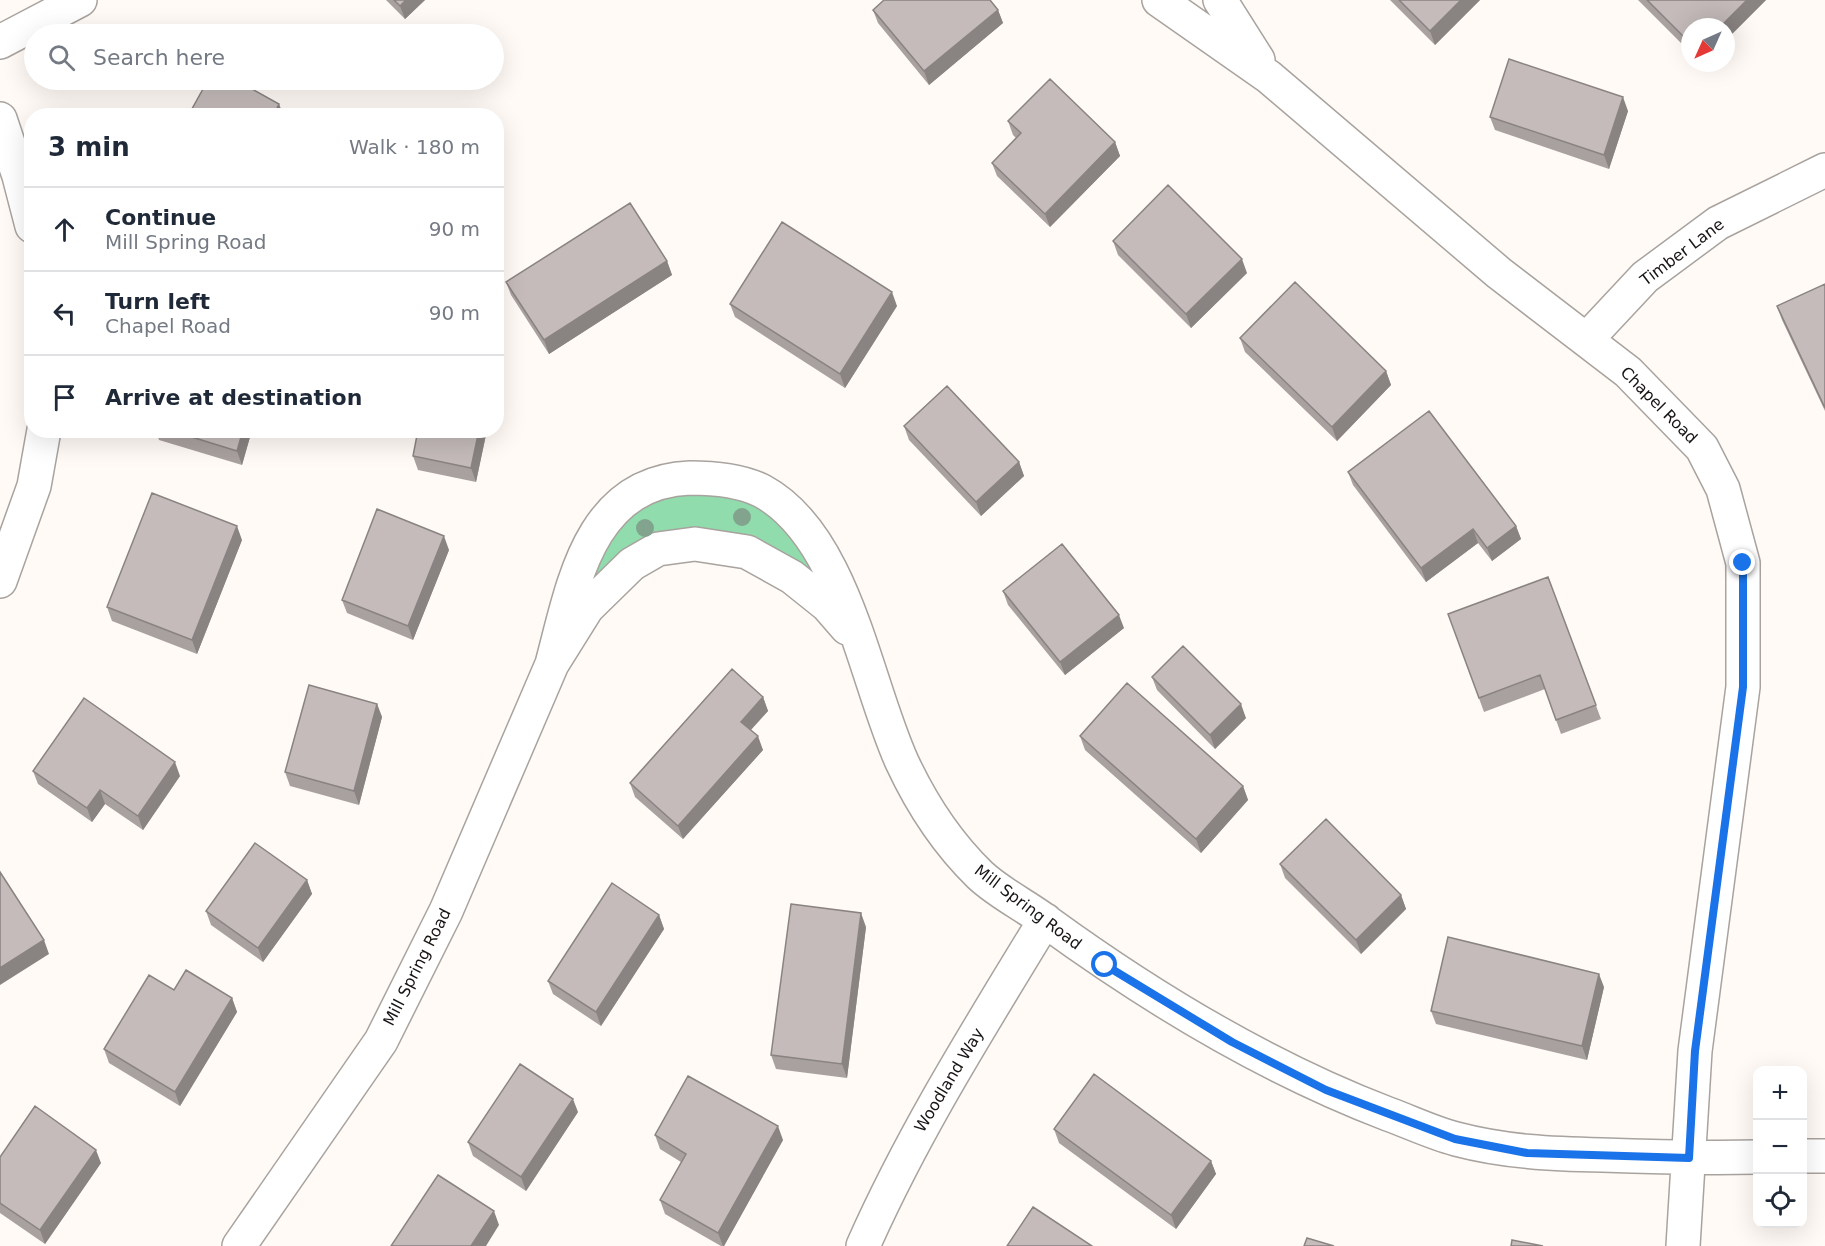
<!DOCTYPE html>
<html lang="en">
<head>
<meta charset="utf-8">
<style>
  :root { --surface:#fff; --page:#f6f6f7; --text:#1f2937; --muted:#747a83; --line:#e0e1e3 }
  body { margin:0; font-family:"DejaVu Sans",sans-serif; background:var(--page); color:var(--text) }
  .controls { position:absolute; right:18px; bottom:18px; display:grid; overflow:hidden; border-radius:12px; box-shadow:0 6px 24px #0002 }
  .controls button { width:54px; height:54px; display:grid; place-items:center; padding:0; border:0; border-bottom:2px solid var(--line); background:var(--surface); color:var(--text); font:30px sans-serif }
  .compass { position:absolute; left:1681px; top:18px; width:54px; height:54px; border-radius:50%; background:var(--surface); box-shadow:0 6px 24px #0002; rotate:225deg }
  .stop { position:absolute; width:18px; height:18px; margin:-14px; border:4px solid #1a73e8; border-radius:50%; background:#fff }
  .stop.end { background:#1a73e8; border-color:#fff; box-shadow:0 2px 6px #0008 }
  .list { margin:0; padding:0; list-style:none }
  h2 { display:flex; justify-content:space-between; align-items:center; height:78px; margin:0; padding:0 24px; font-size:26px }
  h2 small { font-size:20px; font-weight:400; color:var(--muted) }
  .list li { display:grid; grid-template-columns:39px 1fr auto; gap:18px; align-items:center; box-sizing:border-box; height:84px; padding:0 24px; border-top:2px solid var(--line) }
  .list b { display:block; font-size:22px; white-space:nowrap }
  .list p { margin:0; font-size:20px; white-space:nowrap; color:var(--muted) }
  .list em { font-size:20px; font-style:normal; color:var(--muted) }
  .icon { flex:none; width:33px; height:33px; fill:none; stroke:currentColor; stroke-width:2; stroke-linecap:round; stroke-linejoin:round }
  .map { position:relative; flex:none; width:1825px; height:1246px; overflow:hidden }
  .search { position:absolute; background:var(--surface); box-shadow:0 6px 24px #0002; left:24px; top:24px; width:480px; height:66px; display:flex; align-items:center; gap:15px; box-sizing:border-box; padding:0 21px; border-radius:33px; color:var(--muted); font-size:22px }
  .panel { position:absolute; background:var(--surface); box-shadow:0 6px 24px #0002; left:24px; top:108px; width:480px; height:330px; border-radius:24px }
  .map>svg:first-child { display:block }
</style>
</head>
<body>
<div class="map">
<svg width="1825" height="1246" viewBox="0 0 1825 1246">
  <rect width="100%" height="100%" fill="#fffaf6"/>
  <!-- green -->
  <path fill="#90dcac" d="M 678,479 L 798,520 L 827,605 L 695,544 L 587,608 L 594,534 Z"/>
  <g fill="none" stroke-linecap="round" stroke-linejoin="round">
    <defs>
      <path id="street" d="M 1159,0 L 1269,77 L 1499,273 L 1628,372 L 1702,448 L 1723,489 L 1743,563 L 1743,687 L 1695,1051 L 1683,1246
        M 1220,0 L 1258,60
        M 0,42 L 80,0
        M 0,119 L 19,176 L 32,226
        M 1587,339 L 1645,277 L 1718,223 L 1825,170
        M 0,581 L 34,486 L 44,430
        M 552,664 C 573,586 588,482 690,478 C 714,478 740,480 762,491 C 845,536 865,681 902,762 C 922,805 946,842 980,875 C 999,893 1026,906 1047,922 C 1153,999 1265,1067 1388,1114 C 1410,1122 1433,1133 1456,1139 C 1505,1152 1553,1154 1602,1155 C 1654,1157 1706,1158 1758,1157
        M 1802,1156 L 1825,1156
        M 239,1246 L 381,1041 L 446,911 L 552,664 L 587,608 L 632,564 L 658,549 L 695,544 L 747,552 L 792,577 L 827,605 L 847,628
        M 863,1246 C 914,1131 980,1027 1045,920"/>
    </defs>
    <!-- street casing -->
    <use href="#street" stroke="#a8a39e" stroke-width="36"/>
    <!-- street -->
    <use href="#street" stroke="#fff" stroke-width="33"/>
  </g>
  <!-- trees -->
  <g fill="#82a48f">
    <circle cx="742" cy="517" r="9"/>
    <circle cx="645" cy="528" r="9"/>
  </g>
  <!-- wall -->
  <path fill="#a9a1a0" d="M 386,0 L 425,0 L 405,19 Z
    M 1390,0 L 1480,0 L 1435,45 Z
    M 1638,0 L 1766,0 L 1726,40 L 1726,27 L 1690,27 L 1690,52 Z
    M 873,10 L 998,10 L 1003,23 L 929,85 L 878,23 Z
    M 1628,111 L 1609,169 L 1495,130 L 1490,117 Z
    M 1008,121 L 1115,142 L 1120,156 L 1050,227 L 997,176 L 992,163 L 1016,138 L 1013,135 Z
    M 1113,241 L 1247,273 L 1191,328 L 1118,255 Z
    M 667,261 L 672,275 L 549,354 L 511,295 L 506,282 Z
    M 1825,284 L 1825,411 L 1782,320 L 1777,306 Z
    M 730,304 L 897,306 L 845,388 L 735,317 Z
    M 1240,338 L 1386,371 L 1391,385 L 1337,441 L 1245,352 Z
    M 904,426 L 1019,462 L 1024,476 L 981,516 L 909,440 Z
    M 156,430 L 252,430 L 242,465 L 159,440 Z
    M 487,430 L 476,482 L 418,470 L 413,456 Z
    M 1348,472 L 1516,526 L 1521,539 L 1492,561 L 1478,543 L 1426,582 L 1353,485 Z
    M 242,540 L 197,654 L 112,621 L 107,607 Z
    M 449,550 L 413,640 L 347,613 L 342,600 Z
    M 1548,577 L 1601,719 L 1561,734 L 1545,689 L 1484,712 L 1448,614 Z
    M 1003,591 L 1124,628 L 1065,675 L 1008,605 Z
    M 1152,677 L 1246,718 L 1215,749 L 1157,690 Z
    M 763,697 L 768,711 L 751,730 L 763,750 L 683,839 L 635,797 L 630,783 Z
    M 377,704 L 382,717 L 359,805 L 290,786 L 285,772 Z
    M 1080,736 L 1243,786 L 1248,800 L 1201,853 L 1085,750 Z
    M 33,771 L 180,776 L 143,830 L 105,804 L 92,822 L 38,784 Z
    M 1280,864 L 1401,895 L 1406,909 L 1361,954 L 1285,878 Z
    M 307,880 L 312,894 L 263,962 L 211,925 L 206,911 Z
    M 659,915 L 664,929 L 601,1026 L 553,994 L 548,981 Z
    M 866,927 L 847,1078 L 776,1069 L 771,1055 Z
    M 1604,987 L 1587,1060 L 1436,1024 L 1431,1011 Z
    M 174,990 L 232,998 L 237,1012 L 180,1106 L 109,1063 L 104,1049 Z
    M 578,1112 L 526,1191 L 473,1156 L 468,1142 Z
    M 1054,1129 L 1211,1161 L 1216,1174 L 1176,1229 L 1059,1143 Z
    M 655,1135 L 783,1140 L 724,1246 L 721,1246 L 665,1214 L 660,1200 L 681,1162 L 660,1149 Z
    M 0,1157 L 101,1163 L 45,1244 L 0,1213 Z"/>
  <!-- shaded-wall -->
  <path fill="#898382" d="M 406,0 L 425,0 L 405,19 L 400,6 Z
    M 1461,0 L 1480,0 L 1435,45 L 1430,31 Z
    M 1747,0 L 1766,0 L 1726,40 L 1726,27 L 1720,27 Z
    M 998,10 L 1003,23 L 929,85 L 924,71 Z
    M 1623,97 L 1628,111 L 1609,169 L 1604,155 Z
    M 279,104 L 284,116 L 273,116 Z
    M 1115,142 L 1120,156 L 1050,227 L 1045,214 Z
    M 1242,259 L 1247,273 L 1191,328 L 1186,314 Z
    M 667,261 L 672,275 L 549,354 L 544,340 Z
    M 892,292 L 897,306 L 845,388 L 840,374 Z
    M 1386,371 L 1391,385 L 1337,441 L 1332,427 Z
    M 243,430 L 252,430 L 242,465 L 237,451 Z
    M 479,430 L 487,430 L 476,482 L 471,468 Z
    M 1019,462 L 1024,476 L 981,516 L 976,502 Z
    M 237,526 L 242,540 L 197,654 L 192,640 Z
    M 1516,526 L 1521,539 L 1492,561 L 1487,548 Z
    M 1473,529 L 1478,543 L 1426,582 L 1421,568 Z
    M 444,536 L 449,550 L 413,640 L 408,626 Z
    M 1119,615 L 1124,628 L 1065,675 L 1060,662 Z
    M 763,697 L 768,711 L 746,735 L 741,722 Z
    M 377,704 L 382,717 L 359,805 L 354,791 Z
    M 1241,704 L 1246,718 L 1215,749 L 1210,735 Z
    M 758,736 L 763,750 L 683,839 L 678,826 Z
    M 175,762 L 180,776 L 143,830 L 138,816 Z
    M 1243,786 L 1248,800 L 1201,853 L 1196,839 Z
    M 100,790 L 105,804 L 92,822 L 87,808 Z
    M 307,880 L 312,894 L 263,962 L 258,948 Z
    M 1401,895 L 1406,909 L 1361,954 L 1356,940 Z
    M 861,913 L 866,927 L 847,1078 L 842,1064 Z
    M 659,915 L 664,929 L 601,1026 L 596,1012 Z
    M 44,940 L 49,954 L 0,985 L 0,968 Z
    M 1599,974 L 1604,987 L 1587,1060 L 1582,1046 Z
    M 232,998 L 237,1012 L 180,1106 L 175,1092 Z
    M 573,1099 L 578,1112 L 526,1191 L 521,1177 Z
    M 778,1126 L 783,1140 L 724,1246 L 723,1246 L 718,1233 Z
    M 96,1150 L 101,1163 L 45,1244 L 40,1230 Z
    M 1211,1161 L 1216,1174 L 1176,1229 L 1171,1215 Z
    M 494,1211 L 499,1225 L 486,1246 L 471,1246 Z"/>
  <!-- building -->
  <path fill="#c4bbba" stroke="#898382" stroke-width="1.5" d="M 394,0 L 406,0 L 400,6 Z
    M 884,0 L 990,0 L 998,10 L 924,71 L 873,10 Z
    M 1399,0 L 1461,0 L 1430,31 Z
    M 1647,0 L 1747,0 L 1720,27 L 1690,27 L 1690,43 Z
    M 1509,59 L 1623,97 L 1604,155 L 1490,117 Z
    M 1050,79 L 1115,142 L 1045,214 L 992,163 L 1021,133 L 1008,121 Z
    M 208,80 L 236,80 L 279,104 L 273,116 L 188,116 Z
    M 1168,185 L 1242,259 L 1186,314 L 1113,241 Z
    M 630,203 L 667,261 L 544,340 L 506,282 Z
    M 782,222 L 892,292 L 840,374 L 730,304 Z
    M 1295,282 L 1386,371 L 1332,427 L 1240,338 Z
    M 1825,284 L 1825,408 L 1777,306 Z
    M 947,386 L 1019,462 L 976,502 L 904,426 Z
    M 1429,411 L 1516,526 L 1487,548 L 1473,529 L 1421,568 L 1348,472 Z
    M 169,430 L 243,430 L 237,451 Z
    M 418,430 L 479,430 L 471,468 L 413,456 Z
    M 152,493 L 237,526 L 192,640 L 107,607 Z
    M 377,509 L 444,536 L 408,626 L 342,600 Z
    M 1062,544 L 1119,615 L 1060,662 L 1003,591 Z
    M 1548,577 L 1596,705 L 1556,720 L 1540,675 L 1479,698 L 1448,614 Z
    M 1183,646 L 1241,704 L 1210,735 L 1152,677 Z
    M 732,669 L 763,697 L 741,722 L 758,736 L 678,826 L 630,783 Z
    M 1127,683 L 1243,786 L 1196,839 L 1080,736 Z
    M 309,685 L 377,704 L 354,791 L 285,772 Z
    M 84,698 L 175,762 L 138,816 L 100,790 L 87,808 L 33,771 Z
    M 1326,819 L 1401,895 L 1356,940 L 1280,864 Z
    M 255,843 L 307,880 L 258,948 L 206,911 Z
    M 0,872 L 44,940 L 0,968 Z
    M 612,883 L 659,915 L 596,1012 L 548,981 Z
    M 791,904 L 861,913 L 842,1064 L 771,1055 Z
    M 1448,937 L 1599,974 L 1582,1046 L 1431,1011 Z
    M 186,970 L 232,998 L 175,1092 L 104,1049 L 149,975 L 174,990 Z
    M 520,1064 L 573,1099 L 521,1177 L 468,1142 Z
    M 1094,1074 L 1211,1161 L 1171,1215 L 1054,1129 Z
    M 688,1076 L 778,1126 L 718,1233 L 660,1200 L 686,1154 L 655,1135 Z
    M 35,1106 L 96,1150 L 40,1230 L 0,1203 L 0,1157 Z
    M 438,1175 L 494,1211 L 471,1246 L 391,1246 Z
    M 1033,1207 L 1092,1246 L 1007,1246 Z
    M 1307,1238 L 1334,1246 L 1304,1246 Z
    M 1512,1240 L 1543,1246 L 1511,1246 Z"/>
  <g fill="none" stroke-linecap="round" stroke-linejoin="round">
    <!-- route -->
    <path stroke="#1a73e8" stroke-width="8" d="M 1105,965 L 1232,1042 L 1326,1090 L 1455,1139 L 1527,1153 L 1689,1158 L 1695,1051 L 1743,687 L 1743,563"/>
  </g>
  <g text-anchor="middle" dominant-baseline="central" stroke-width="5" stroke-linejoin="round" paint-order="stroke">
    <!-- street labels -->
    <g font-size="16" fill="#171513" stroke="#fff">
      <text transform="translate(1682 252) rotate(-37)">Timber Lane</text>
      <text transform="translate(1659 405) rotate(45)">Chapel Road</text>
      <text transform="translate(1028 907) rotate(37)">Mill Spring Road</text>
      <text transform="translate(417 967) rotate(-63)">Mill Spring Road</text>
      <text transform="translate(949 1080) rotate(-59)">Woodland Way</text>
    </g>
  </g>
</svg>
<div class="controls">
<button>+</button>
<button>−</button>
<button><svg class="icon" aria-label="locate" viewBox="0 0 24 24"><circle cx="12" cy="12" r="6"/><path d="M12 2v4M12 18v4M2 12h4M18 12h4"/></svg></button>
</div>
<svg class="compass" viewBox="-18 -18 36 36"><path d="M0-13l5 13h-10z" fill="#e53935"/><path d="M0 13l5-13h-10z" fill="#747a83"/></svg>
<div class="stop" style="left:1105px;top:965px"></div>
<div class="stop end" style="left:1743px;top:563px"></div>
<div class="search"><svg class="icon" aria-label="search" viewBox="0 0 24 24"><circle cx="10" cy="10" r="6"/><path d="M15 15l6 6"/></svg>Search here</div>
<section class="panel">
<h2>3 min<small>Walk · 180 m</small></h2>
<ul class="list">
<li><svg class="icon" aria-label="ahead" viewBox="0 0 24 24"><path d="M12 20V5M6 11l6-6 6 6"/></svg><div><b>Continue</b><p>Mill Spring Road</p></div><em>90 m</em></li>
<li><svg class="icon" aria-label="left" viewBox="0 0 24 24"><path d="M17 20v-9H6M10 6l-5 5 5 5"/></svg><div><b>Turn left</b><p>Chapel Road</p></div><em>90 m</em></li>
<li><svg class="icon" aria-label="arrive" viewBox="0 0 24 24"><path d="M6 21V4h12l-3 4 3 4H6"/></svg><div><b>Arrive at destination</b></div></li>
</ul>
</section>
</div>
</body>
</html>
